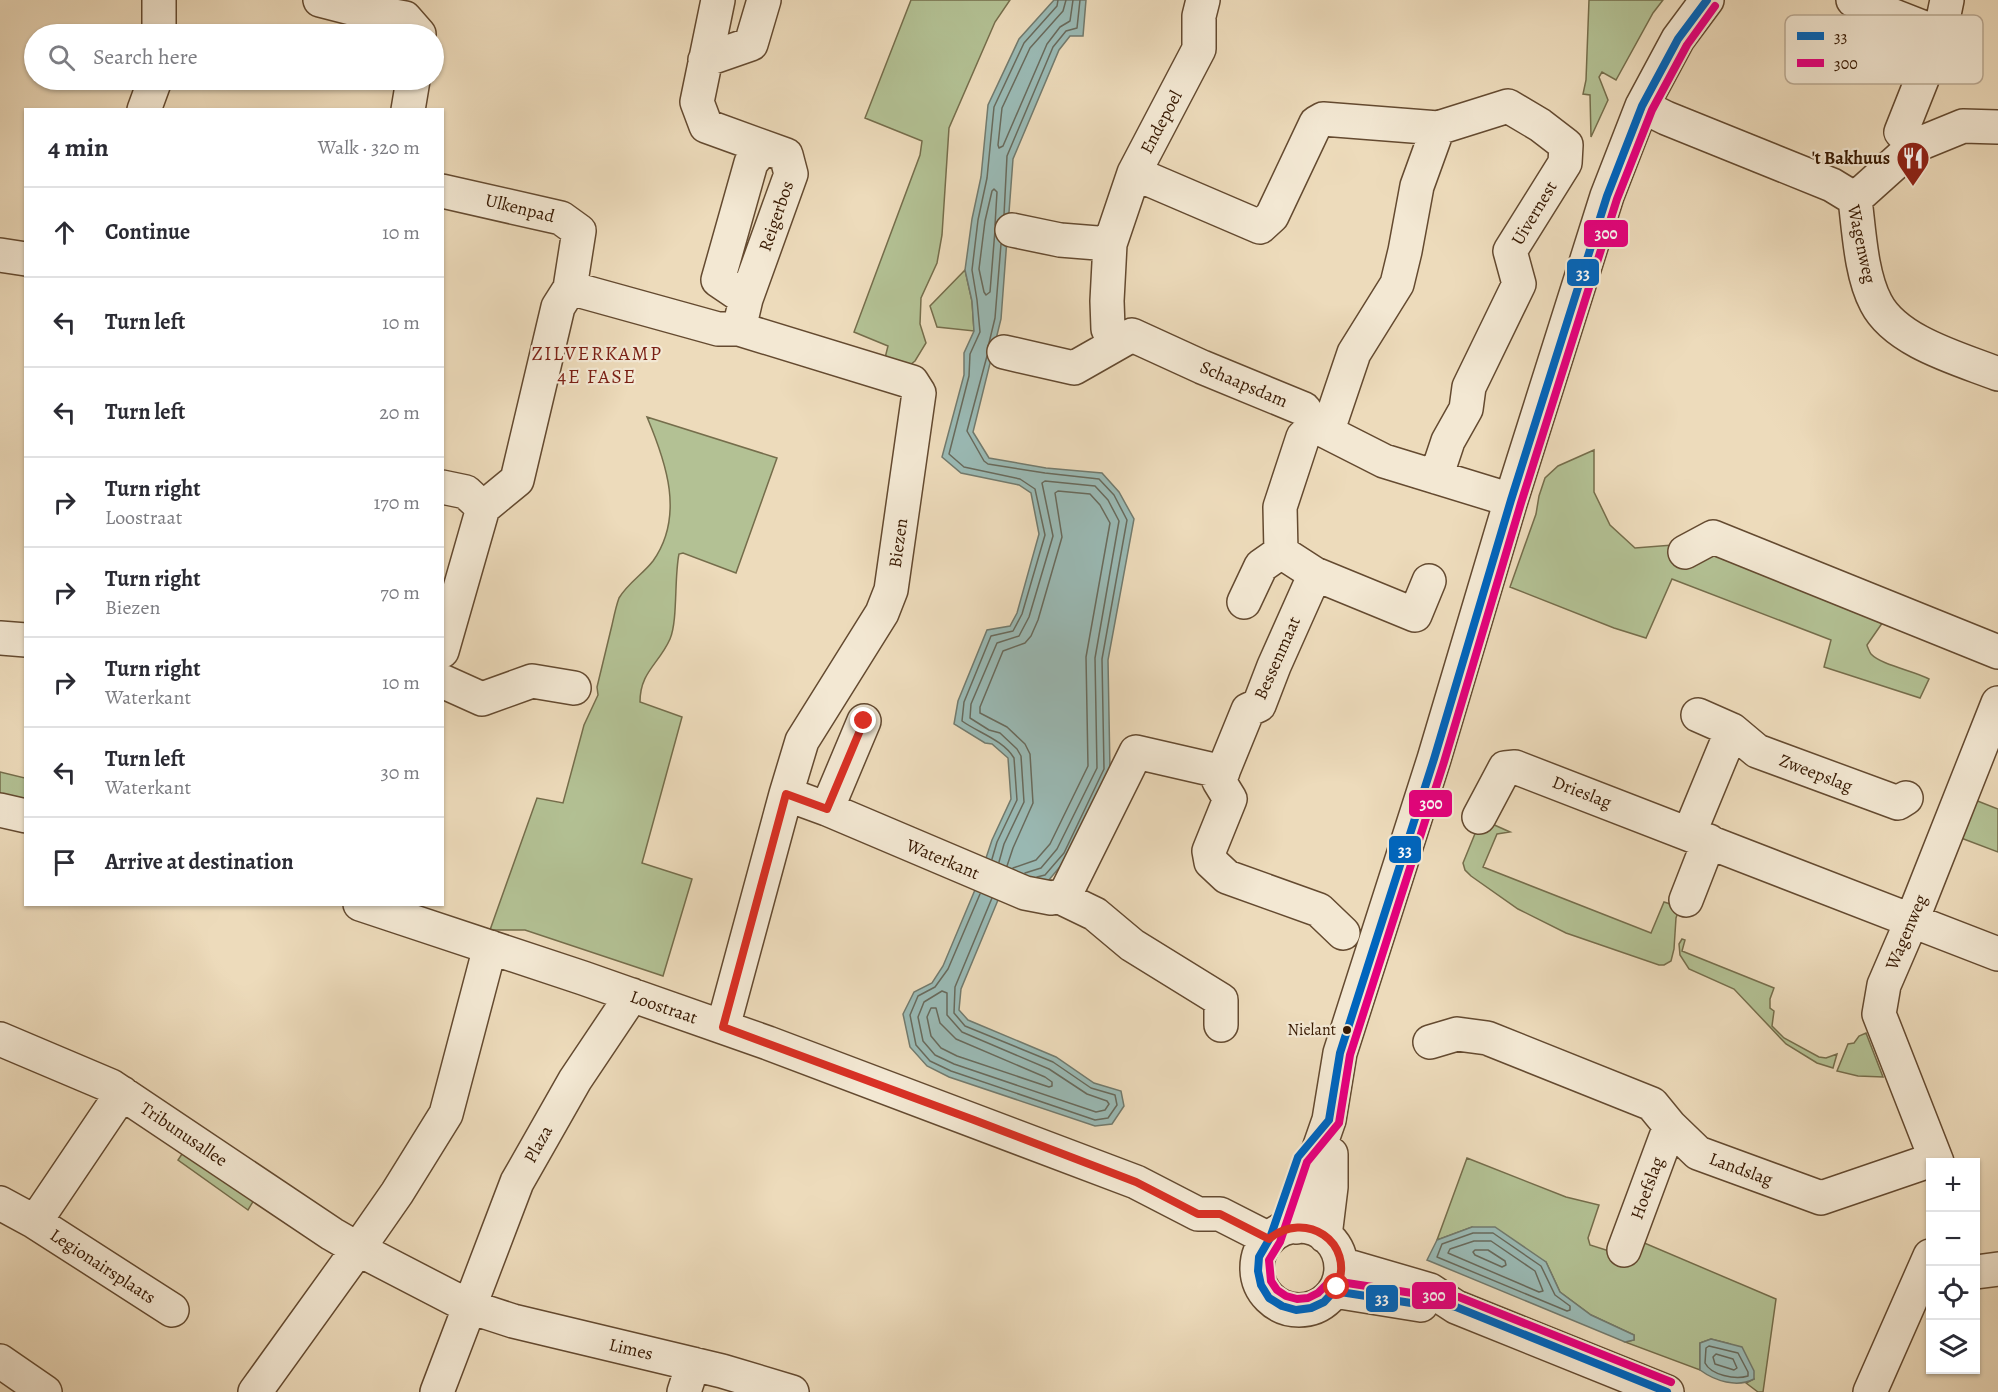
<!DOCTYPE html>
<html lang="en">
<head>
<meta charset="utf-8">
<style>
  :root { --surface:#fff; --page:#f7f7f7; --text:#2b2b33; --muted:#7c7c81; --line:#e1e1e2 }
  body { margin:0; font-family:Alegreya,serif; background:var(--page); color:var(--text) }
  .controls { position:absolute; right:18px; bottom:18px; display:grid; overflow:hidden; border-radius:0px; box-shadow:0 2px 4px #0004 }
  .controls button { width:54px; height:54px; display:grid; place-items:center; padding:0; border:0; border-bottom:2px solid var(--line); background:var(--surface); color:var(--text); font:30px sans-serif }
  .stop { position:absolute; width:18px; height:18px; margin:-14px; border:4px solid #d93025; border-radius:50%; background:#fff }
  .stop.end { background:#d93025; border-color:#fff; box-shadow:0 2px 6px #0008 }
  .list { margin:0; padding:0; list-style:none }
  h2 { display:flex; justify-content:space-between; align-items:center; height:78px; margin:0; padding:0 24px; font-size:26px }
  h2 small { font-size:20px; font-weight:400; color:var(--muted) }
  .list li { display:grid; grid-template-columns:39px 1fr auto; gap:18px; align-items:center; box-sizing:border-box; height:90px; padding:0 24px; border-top:2px solid var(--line) }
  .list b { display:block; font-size:22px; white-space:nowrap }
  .list p { margin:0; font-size:20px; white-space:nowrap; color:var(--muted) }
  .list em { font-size:20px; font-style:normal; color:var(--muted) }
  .icon { flex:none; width:33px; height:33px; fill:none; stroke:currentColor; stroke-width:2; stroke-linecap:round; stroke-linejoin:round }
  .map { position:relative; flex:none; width:1998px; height:1392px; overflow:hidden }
  .search { position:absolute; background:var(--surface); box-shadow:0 2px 4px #0004; left:24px; top:24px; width:420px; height:66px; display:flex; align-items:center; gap:15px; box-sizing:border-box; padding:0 21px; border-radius:33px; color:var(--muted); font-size:22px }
  .panel { position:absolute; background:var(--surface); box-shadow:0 2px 4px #0004; left:24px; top:108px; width:420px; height:798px; border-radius:0px }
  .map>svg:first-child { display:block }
</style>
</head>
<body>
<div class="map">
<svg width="1998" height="1392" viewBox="0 0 1998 1392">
  <rect width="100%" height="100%" fill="#eddbbb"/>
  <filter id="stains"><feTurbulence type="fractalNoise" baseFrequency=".00333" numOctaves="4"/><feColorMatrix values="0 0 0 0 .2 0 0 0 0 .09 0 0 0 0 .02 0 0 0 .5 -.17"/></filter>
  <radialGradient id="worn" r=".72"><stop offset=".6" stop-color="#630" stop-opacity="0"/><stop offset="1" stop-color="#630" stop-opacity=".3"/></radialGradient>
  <!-- green -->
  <path fill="#b3c194" stroke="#756d4b" stroke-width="1.5" d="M 911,0 L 1010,0 L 995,22 L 949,128 L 942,235 L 937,263 L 921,298 L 920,324 L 926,343 L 915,361 L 902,371 L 883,366 L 888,346 L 854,332 L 920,155 L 922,141 L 865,118 Z
    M 1589,0 L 1663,0 L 1653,13 L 1616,80 L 1602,72 L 1599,77 L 1608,100 L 1591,137 L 1590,95 L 1583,94 L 1586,80 Z
    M 965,270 L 972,301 L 974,331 L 937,327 L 930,306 Z
    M 647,417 L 777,458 L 736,573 L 683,553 L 679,554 C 674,578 678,620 670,639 C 659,664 640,672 640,702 L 682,717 L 642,863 L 692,879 L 663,976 L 525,930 L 490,930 L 537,798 L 563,803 L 584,725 L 598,695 L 597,687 C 602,666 607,646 612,625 C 614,616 616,606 619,598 C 628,583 643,574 653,561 C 685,516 666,462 647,417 Z
    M 1594,450 L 1594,492 L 1610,525 L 1635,548 L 1673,545 L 1711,550 L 1885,619 L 1867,645 C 1867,646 1870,653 1871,654 C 1881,665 1915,671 1929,679 L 1920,698 L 1824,667 L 1831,640 L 1672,579 L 1646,638 L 1614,628 L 1510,587 L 1536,514 L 1539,496 L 1545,478 L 1558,466 Z
    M 0,772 L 25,778 L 25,799 L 0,794 Z
    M 1975,800 L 1998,809 L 1998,852 L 1961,838 Z
    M 1481,819 L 1510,832 L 1497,834 L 1483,867 L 1651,933 L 1664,902 L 1680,907 L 1676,918 L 1674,949 L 1671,961 L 1664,965 L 1659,965 L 1566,933 L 1518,909 L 1471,876 L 1465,870 L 1463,863 Z
    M 1682,939 L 1685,940 L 1682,951 L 1774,988 L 1770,999 L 1770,1008 L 1774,1011 L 1772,1026 L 1784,1038 L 1819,1057 L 1826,1058 L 1837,1054 L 1833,1068 L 1817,1063 L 1786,1044 L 1734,989 L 1689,969 L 1680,955 L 1679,944 Z
    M 1866,1033 L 1883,1077 L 1858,1076 L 1837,1071 L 1848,1044 L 1854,1043 L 1859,1036 Z
    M 188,1145 L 257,1195 L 248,1210 L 178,1160 Z
    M 1467,1158 L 1566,1197 L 1599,1205 L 1588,1238 L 1590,1245 L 1628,1257 L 1635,1239 L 1776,1299 L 1763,1392 L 1758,1392 L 1746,1383 L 1754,1379 L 1730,1344 L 1711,1339 L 1700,1343 L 1700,1370 L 1625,1342 L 1634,1340 L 1634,1335 L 1591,1315 L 1560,1292 L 1546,1262 L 1472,1227 L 1437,1240 Z"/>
  <!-- water -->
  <path fill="#9abab5" stroke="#727a6d" stroke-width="1.5" d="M 1054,0 L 1086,0 L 1083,36 L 1070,36 L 1059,50 L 1013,159 L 1001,319 L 973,432 L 989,458 L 1046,468 L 1102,473 L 1119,492 L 1134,519 L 1108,660 L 1110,771 L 1069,856 L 1048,881 L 998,900 L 961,989 L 959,1010 L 968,1020 L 1056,1057 L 1094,1083 L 1121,1091 L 1124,1106 L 1112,1124 L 1095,1126 L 949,1077 L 927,1066 L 910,1047 L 903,1014 L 914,992 L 932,983 L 943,966 L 977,885 L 992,840 L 1011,799 L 1008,758 L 992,744 L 985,743 L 954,724 L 958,701 L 987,630 L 1010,626 L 1017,613 L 1039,534 L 1031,493 L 1019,485 L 961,473 L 942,457 L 964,375 L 964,353 L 974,331 L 972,301 L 965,270 L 972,219 L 981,177 L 988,105 L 1019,39 Z
    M 1472,1227 L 1495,1227 L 1546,1262 L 1560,1292 L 1591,1315 L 1634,1335 L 1634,1340 L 1625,1342 L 1427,1260 L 1437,1240 Z
    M 1711,1339 L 1742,1347 L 1754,1371 L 1754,1379 C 1737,1388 1715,1381 1700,1370 L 1700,1343 Z"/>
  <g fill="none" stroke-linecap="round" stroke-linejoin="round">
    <!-- shore -->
    <path stroke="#686a5c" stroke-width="1.5" d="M 1066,0 L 1063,11 L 1030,48 L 1002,108 L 998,145 L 999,148 L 1003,146 L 1047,44 L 1060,27 L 1070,21 L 1073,0
      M 1004,215 L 1007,156 L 1053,47 L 1066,31 L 1077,28 L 1080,0
      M 995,230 L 990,292 L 986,295 L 984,292 L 979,269 L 985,221 L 992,191 L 994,189 L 997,192 L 995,225
      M 989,343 L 995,318 L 1001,244
      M 987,356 L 967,431 L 984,461 L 988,464 L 1045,473 L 1099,479 L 1114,495 L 1127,520 L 1102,659 L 1104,769 L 1064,853 L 1045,875 L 1037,877
      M 992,859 L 997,842 L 1017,800 L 1014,758 C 1003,740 979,733 962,721 L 964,702 L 991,636 L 1013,631 L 1022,614 L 1045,535 L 1035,489 L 1020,479 L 964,467 L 949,454 L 969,376 L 970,354 L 980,332 L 977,300 L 972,270 L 978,220 L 987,178 L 994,107 L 1024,43 L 1057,6 L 1058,0
      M 999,862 L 1004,844 L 1024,802 L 1021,756 L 1017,749 L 1000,733 L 989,730 L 970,718 L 971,704 L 997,643 L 1019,636 L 1029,617 L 1053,536 L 1042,483 L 1045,481 L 1095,486 L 1108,500 L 1119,521 L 1095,658 L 1097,768 L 1057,849 L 1041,868 L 1025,873
      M 1007,866 L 1013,848 L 1033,803 L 1030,754 L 1025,744 L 1007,727 L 980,713 L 980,707 L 1003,651 L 1025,643 L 1031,636 L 1038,620 L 1062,537 L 1055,493 L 1058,491 L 1090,494 L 1100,505 L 1110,523 L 1086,657 L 1088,766 L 1050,844 L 1036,860 L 1013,868
      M 980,894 L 948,969 L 935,987 L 918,996 L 910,1015 L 916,1045 L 930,1061 L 951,1071 L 1095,1120 L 1108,1118 L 1117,1105 L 1115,1095 L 1091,1088 L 1053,1062 L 965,1026 L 954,1013 L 955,987 L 992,898
      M 942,991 L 947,993 L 947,1015 L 962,1032 L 1049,1069 L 1087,1094 L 1107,1101 L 1109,1104 L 1105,1110 L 1096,1112 L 954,1064 L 935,1055 L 923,1041 L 918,1017 L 924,1002 Z
      M 931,1008 L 936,1008 L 940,1023 L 956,1039 L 1045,1077 L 1052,1082 L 1052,1086 L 1049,1087 L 957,1056 L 941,1048 L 931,1036 L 927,1017 Z
      M 1473,1233 L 1493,1233 L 1541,1266 L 1555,1295 L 1570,1306 L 1570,1310 L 1567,1311 L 1437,1257 L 1442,1244 Z
      M 1474,1241 L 1491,1241 L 1535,1271 L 1543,1291 L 1539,1292 L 1448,1253 L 1450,1249 Z
      M 1475,1250 L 1488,1250 L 1505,1261 L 1506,1265 L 1502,1267 L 1475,1255 L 1473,1252 Z
      M 1709,1346 L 1738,1353 L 1748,1372 L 1748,1376 C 1735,1380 1711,1375 1705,1363 L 1706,1348 Z
      M 1716,1354 L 1733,1359 L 1737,1368 L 1734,1370 L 1715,1364 L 1713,1357 Z"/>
    <defs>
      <path id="minor" d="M 320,0 L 355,9 L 405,18 L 419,34
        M 718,0 L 697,102 L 706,126 L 786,155 L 791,174 L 746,299 L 739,329
        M 1853,0 L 1940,34
        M 159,34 L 159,0
        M 705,60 L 751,44 L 764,0
        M 1642,106 L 1666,118 L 1832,185 L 1855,199
        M 144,110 L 155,80
        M 408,110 L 413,80
        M 1914,146 L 1901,132 L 1940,34 L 1947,0
        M 1134,173 L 1260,227 L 1272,216 L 1316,123 L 1323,119 L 1438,128 L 1508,106 L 1540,125 L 1566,145 L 1565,163 L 1510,251 L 1519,284 L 1469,387 L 1466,409 L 1448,441 L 1436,477
        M 442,191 L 561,218 L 579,231 L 570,288 L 558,307 L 517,480 L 483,508 L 442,651
        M 1855,199 C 1859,231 1861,275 1876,303 C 1896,342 1960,359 1998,374
        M 1855,199 L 1914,146 L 1963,126 L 1998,127
        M 1012,230 L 1060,240 L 1110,244
        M 0,255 L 26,259
        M 570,288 L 718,329 L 739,329 L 912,382 L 919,393 L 891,590 L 882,613 L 802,741 L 786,794 L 723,1027
        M 746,299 L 718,280 L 751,163 L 763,148
        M 1116,344 L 1108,329 L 1107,301 L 1110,244 L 1134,173 L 1199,49 L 1199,16 L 1203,0
        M 1004,352 L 1074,368 L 1132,335 L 1202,367 L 1304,409 L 1315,426 L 1384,461 L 1511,500
        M 442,487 L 466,492 L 483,508
        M 1685,552 L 1713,537 L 1998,652
        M 1315,574 L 1274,666 L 1259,705 L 1248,710 L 1219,781 L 1230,799 L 1209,851 L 1211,862 L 1227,877 L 1319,910 L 1343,933
        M 1429,581 L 1415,615 L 1315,574 L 1281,552 L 1280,507 L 1303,437 L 1315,426 L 1332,418 L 1354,353 L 1397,284 L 1405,251 L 1417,186 L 1438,128
        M 1244,602 L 1261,566 L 1281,552
        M 0,638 L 26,640
        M 442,681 L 482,699 L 532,681 L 574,688
        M 1698,715 L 1732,730 L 1757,751 L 1898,803 L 1906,798
        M 786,794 L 827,809 L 1025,893 L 1051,898 L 1062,896 L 1066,900 L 1095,914 L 1132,945 L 1221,1000 L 1221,1025
        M 827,809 L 864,721
        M 0,810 L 26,816
        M 1479,817 L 1505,768 L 1515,767 L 1998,954
        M 1689,834 L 1732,730
        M 1062,896 L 1067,891 L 1136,752 L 1223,772
        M 1686,900 L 1709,841
        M 360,904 L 583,978 L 768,1043 L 1136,1182 L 1198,1214 L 1220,1214 L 1269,1239
        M 0,1039 L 111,1086 L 332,1234 L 358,1249 L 397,1193 L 446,1114 L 490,947
        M 1430,1042 L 1457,1034 L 1487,1038 L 1652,1104 L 1670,1126 L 1698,1153 L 1821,1198 L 1935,1159
        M 1937,1162 L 1879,1014 L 1884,985 L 1912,920 L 1998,703
        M 0,1203 L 35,1222 L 172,1310
        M 35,1222 L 122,1093
        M1257 1268a42 42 0 1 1 84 0a42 42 0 1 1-84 0Z
        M 1297,1227 L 1314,1163 L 1329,1120 L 1340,1053 L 1434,759 L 1511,500 L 1607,196 L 1642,106 L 1678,39 L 1707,0
        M 1325,1236 L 1331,1187 L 1331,1154
        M 1624,1250 L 1670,1126
        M 1341,1264 L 1430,1290 L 1456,1307 L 1667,1392
        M 1976,1272 L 1998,1269
        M 1334,1291 L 1421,1305
        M 0,1361 L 45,1392
        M 255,1392 L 358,1249 L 470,1307 L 513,1321 L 722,1371 L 792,1392
        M 437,1392 L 517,1182 L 575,1080 L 632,995
        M 684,1392 L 693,1364
        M 1870,1392 L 1930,1256"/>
    </defs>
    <!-- minor casing -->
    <use href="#minor" stroke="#644a30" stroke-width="36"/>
    <!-- minor -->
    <use href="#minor" stroke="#f3e8d3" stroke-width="33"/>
    <defs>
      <path id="bus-1" d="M 1667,1392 L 1456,1307 L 1424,1305 L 1334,1291 L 1324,1302 L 1311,1308 L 1296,1310 L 1282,1306 L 1269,1298 L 1261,1285 L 1258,1271 L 1259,1257 L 1270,1238 L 1298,1157 L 1329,1120 L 1340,1053 L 1434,759 L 1511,500 L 1607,196 L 1642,106 L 1678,39 L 1707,0"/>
      <path id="bus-2" d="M 1671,1382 L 1459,1297 L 1425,1295 L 1334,1281 L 1328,1283 L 1318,1293 L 1308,1298 L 1297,1299 L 1286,1296 L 1277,1290 L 1271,1281 L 1269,1260 L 1280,1242 L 1307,1162 L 1339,1123 L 1350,1055 L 1444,762 L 1521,503 L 1617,199 L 1652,110 L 1687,45 L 1715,6"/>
    </defs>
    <!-- bus-1 casing -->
    <use href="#bus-1" stroke="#f3e8d3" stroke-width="12"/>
    <!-- bus-2 casing -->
    <use href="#bus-2" stroke="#f3e8d3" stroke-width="12"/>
    <!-- bus-1 -->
    <use href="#bus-1" stroke="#0065bd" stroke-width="8"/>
    <!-- bus-2 -->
    <use href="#bus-2" stroke="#e5007d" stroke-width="8"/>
  </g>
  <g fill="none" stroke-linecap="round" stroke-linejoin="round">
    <!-- route -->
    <path stroke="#d93025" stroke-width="8" d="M 864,721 L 827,809 L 786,794 L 723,1027 L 974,1120 L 1136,1182 L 1198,1214 L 1220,1214 L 1269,1239 C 1305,1209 1356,1242 1337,1287"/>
  </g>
  <!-- icons -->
  <defs>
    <symbol id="restaurant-pin" viewBox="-11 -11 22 30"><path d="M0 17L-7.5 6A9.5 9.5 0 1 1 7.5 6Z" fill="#8f2418" stroke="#f3e8d3"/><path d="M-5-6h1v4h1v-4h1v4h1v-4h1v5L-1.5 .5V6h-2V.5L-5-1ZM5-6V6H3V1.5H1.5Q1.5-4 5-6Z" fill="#fff"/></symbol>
  </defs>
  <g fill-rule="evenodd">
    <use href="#restaurant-pin" x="1894" y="139" width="38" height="52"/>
  </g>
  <!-- markers -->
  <circle fill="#371902" stroke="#f3e8d3" stroke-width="2" cx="1347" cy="1030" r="5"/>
  <g text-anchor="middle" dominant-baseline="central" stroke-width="4.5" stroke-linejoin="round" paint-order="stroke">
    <!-- bus labels -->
    <g font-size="16" fill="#371902" stroke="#f3e8d3" text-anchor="end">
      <text x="1336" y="1030">Nielant</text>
    </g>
    <!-- street labels -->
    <g font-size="18" fill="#371902" stroke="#f3e8d3">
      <text transform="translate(1161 122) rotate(-62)">Endepoel</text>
      <text transform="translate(520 208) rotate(14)">Ulkenpad</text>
      <text transform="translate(1534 213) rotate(-59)">Uivernest</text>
      <text transform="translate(776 216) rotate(-71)">Reigerbos</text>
      <text transform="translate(1862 244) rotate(78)">Wagenweg</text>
      <text transform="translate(1244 384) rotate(23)">Schaapsdam</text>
      <text transform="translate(898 543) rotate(-82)">Biezen</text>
      <text transform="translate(1277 658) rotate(-66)">Bessenmaat</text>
      <text transform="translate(1816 773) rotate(21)">Zweepslag</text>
      <text transform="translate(1582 792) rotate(21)">Drieslag</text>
      <text transform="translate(943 859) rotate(23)">Waterkant</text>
      <text transform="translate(1906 932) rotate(-67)">Wagenweg</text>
      <text transform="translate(664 1007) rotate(19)">Loostraat</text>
      <text transform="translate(184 1134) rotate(34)">Tribunusallee</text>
      <text transform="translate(538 1144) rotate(-61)">Plaza</text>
      <text transform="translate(1741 1169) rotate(20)">Landslag</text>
      <text transform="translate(1647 1188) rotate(-70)">Hoefslag</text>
      <text transform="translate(103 1266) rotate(33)">Legionairsplaats</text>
      <text transform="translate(631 1349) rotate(13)">Limes</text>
    </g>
    <!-- poi labels -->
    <g font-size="18" font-weight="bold" fill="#371902" stroke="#f3e8d3" text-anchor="end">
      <text x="1890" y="158">'t Bakhuus</text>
    </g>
    <!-- neighbourhood labels -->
    <g font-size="20" letter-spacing="1.5" fill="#7a1f14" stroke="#f3e8d3">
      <text x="597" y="353">ZILVERKAMP<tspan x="597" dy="23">4E FASE</tspan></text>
    </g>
  </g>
  <!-- legend -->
  <rect x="1785" y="15" width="198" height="69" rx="9" fill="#f3e8d3" stroke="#bbaa94" stroke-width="1.5"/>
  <rect x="1797" y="32" width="27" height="8" fill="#0065bd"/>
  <rect x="1797" y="59" width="27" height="8" fill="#e5007d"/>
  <g font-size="16" fill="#371902">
    <text x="1834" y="42">33</text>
    <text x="1834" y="69">300</text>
  </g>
  <g stroke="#f3e8d3" stroke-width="2">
    <rect x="1583" y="219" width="46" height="29" rx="6" fill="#e5007d"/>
    <rect x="1566" y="258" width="34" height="29" rx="6" fill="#0065bd"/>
    <rect x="1408" y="789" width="45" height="29" rx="6" fill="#e5007d"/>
    <rect x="1388" y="835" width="34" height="29" rx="6" fill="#0065bd"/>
    <rect x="1411" y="1281" width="46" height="29" rx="6" fill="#e5007d"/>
    <rect x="1365" y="1284" width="34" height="29" rx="6" fill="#0065bd"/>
  </g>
  <g font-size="16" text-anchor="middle" font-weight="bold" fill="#fff">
    <text x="1606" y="239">300</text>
    <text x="1583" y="279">33</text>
    <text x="1431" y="809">300</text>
    <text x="1405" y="856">33</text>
    <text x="1434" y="1301">300</text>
    <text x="1382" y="1304">33</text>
  </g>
  <rect width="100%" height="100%" filter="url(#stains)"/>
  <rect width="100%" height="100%" fill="url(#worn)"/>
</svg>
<div class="controls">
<button>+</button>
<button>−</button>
<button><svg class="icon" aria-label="locate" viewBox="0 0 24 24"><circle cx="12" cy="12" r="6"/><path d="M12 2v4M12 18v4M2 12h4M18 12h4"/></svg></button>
<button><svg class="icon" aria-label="layers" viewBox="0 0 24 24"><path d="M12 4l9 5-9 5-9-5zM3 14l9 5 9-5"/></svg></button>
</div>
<div class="stop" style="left:1337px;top:1287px"></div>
<div class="stop end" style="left:864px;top:721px"></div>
<div class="search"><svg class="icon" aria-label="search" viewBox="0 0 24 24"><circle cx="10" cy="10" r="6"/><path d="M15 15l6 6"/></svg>Search here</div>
<section class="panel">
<h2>4 min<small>Walk · 320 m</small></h2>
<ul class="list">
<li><svg class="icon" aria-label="ahead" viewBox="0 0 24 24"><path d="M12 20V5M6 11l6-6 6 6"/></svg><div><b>Continue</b></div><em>10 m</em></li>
<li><svg class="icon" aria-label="left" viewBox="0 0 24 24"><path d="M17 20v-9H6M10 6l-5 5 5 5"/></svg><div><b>Turn left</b></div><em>10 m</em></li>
<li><svg class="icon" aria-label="left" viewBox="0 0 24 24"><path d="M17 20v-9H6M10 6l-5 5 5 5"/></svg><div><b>Turn left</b></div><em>20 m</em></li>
<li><svg class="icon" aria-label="right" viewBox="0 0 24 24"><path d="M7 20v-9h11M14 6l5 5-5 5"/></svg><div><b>Turn right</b><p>Loostraat</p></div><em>170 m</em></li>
<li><svg class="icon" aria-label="right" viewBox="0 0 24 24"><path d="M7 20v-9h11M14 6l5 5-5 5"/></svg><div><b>Turn right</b><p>Biezen</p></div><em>70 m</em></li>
<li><svg class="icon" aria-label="right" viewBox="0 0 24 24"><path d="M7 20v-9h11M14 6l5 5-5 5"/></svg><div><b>Turn right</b><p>Waterkant</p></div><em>10 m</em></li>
<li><svg class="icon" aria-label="left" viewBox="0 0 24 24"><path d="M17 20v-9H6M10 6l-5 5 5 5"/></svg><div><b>Turn left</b><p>Waterkant</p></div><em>30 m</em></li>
<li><svg class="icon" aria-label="arrive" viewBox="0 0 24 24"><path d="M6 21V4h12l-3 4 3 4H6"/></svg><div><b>Arrive at destination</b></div></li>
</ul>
</section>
</div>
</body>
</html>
